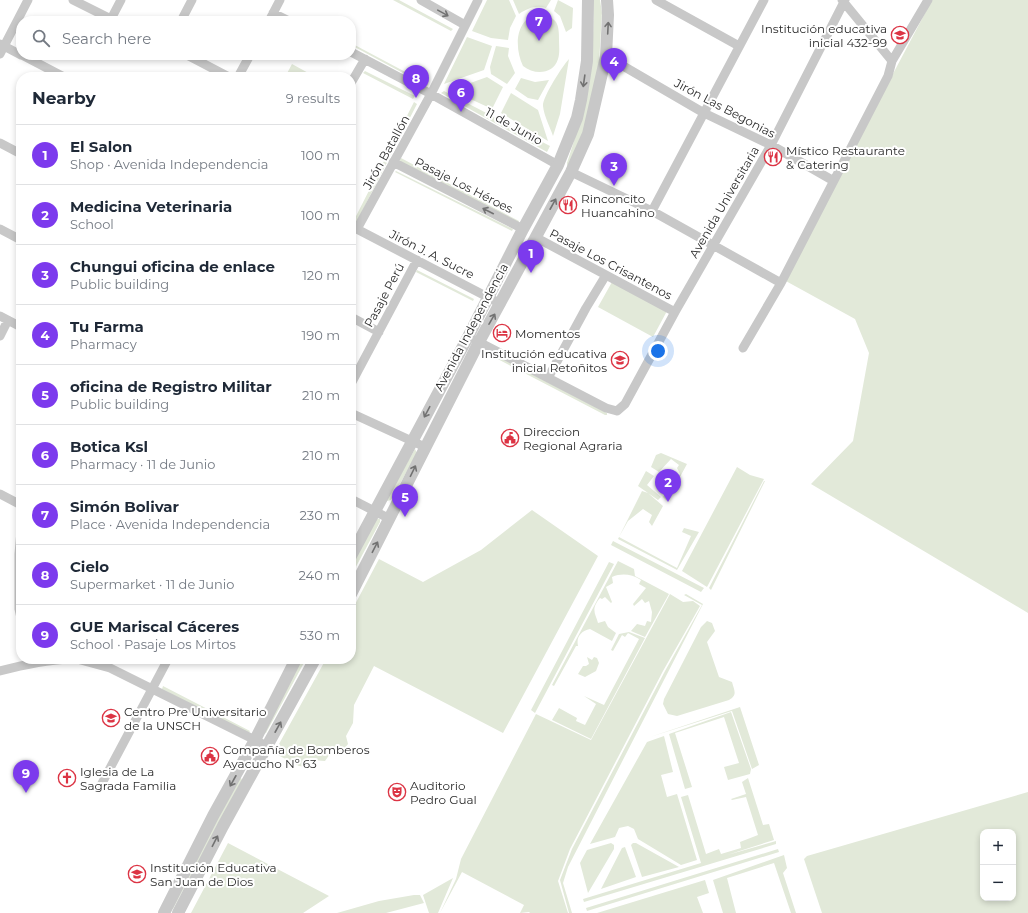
<!DOCTYPE html>
<html lang="en">
<head>
<meta charset="utf-8">
<style>
  :root { --surface:#fff; --page:#f2f2f3; --text:#1f2937; --muted:#747a83; --line:#e0e1e3; --accent:#7c3aed }
  body { margin:0; font-family:Montserrat,sans-serif; background:var(--page); color:var(--text) }
  .controls { position:absolute; right:12px; bottom:12px; display:grid; overflow:hidden; border-radius:8px; box-shadow:0 2px 6px #0003 }
  .controls button { width:36px; height:36px; display:grid; place-items:center; padding:0; border:0; border-bottom:1px solid var(--line); background:var(--surface); color:var(--text); font:20px sans-serif }
  .you { position:absolute; left:658px; top:351px; width:14px; height:14px; margin:-10px; border:3px solid #fff; border-radius:50%; background:#1a73e8; box-shadow:0 0 0 6px #1a73e833 }
  .badge { display:grid; place-items:center; width:26px; height:26px; border-radius:50%; background:var(--accent); color:#fff; font-size:13px; font-weight:700 }
  .pin { position:absolute; translate:-50% -33px; filter:drop-shadow(0 1px 2px #0008) }
  .pin::after { content:''; position:absolute; top:21px; width:14px; height:12px; background:inherit; clip-path:polygon(0 0,100% 0,50% 100%) }
  .list { margin:0; padding:0; list-style:none }
  h2 { display:flex; justify-content:space-between; align-items:center; height:52px; margin:0; padding:0 16px; font-size:17px }
  h2 small { font-size:13px; font-weight:400; color:var(--muted) }
  .list li { display:grid; grid-template-columns:26px 1fr auto; gap:12px; align-items:center; box-sizing:border-box; height:60px; padding:0 16px; border-top:1px solid var(--line) }
  .list b { display:block; font-size:15px; white-space:nowrap }
  .list p { margin:0; font-size:13px; white-space:nowrap; color:var(--muted) }
  .list em { font-size:13px; font-style:normal; color:var(--muted) }
  .icon { flex:none; width:22px; height:22px; fill:none; stroke:currentColor; stroke-width:2; stroke-linecap:round; stroke-linejoin:round }
  .map { position:relative; flex:none; width:1028px; height:913px; overflow:hidden }
  .search { position:absolute; background:var(--surface); box-shadow:0 2px 6px #0003; left:16px; top:16px; width:340px; height:44px; display:flex; align-items:center; gap:10px; box-sizing:border-box; padding:0 14px; border-radius:16px; color:var(--muted); font-size:15px }
  .panel { position:absolute; background:var(--surface); box-shadow:0 2px 6px #0003; left:16px; top:72px; width:340px; height:592px; border-radius:16px }
  .map>svg:first-child { display:block }
</style>
</head>
<body>
<div class="map">
<svg width="1028" height="913" viewBox="0 0 1028 913">
  <rect width="100%" height="100%" fill="#fff"/>
  <!-- green -->
  <path fill="#e2e9d9" fill-rule="evenodd" d="M 393,0 L 399,0 L 453,29 L 451,31 Z
    M 487,0 L 509,0 L 516,16 L 510,28 L 508,40 L 491,38 L 472,31 Z
    M 513,0 L 551,0 L 546,8 C 536,5 528,8 519,14 Z
    M 558,0 L 573,8 L 572,28 L 566,32 L 560,16 L 554,11 Z
    M 593,0 L 600,0 L 602,13 L 599,63 L 583,141 L 567,167 L 567,163 C 585,110 596,56 593,0 Z
    M 932,0 L 1028,0 L 1028,613 L 811,484 L 853,441 L 869,353 L 855,319 L 784,280 Z
    M 540,13 C 546,15 552,17 556,22 C 559,27 559,34 559,40 C 559,46 560,53 558,59 C 553,75 534,75 523,66 C 514,47 515,18 540,13 Z
    M 467,37 L 492,46 L 484,70 L 444,84 Z
    M 351,43 L 428,84 L 427,86 L 351,45 Z
    M 496,46 L 509,48 L 508,56 L 515,73 L 507,84 L 491,74 L 490,67 Z
    M 569,59 L 560,114 L 553,136 C 550,127 544,116 543,106 C 542,98 563,65 569,59 Z
    M 292,64 L 312,75 L 311,77 L 285,77 Z
    M 365,71 L 415,96 L 413,99 L 363,73 Z
    M 487,77 L 503,87 L 492,109 L 451,90 Z
    M 521,78 L 535,82 L 549,80 L 538,100 L 528,98 L 515,89 Z
    M 444,91 L 550,146 L 547,152 L 441,93 Z
    M 511,93 L 538,110 L 548,141 L 501,113 Z
    M 414,102 L 417,104 L 355,225 L 352,224 Z
    M 401,158 L 519,221 L 518,224 L 399,161 Z
    M 396,171 L 513,229 L 512,231 L 395,172 Z
    M 417,270 L 474,299 L 473,301 L 416,272 Z
    M 612,282 L 667,311 L 653,337 L 598,307 Z
    M 490,352 L 607,413 L 607,415 L 605,415 L 490,355 Z
    M 415,449 L 417,453 L 391,500 L 387,501 L 386,500 Z
    M 661,453 L 687,464 L 667,501 L 663,497 L 680,474 L 677,468 L 679,465 L 671,459 L 659,472 L 651,467 L 656,455 Z
    M 737,467 L 750,475 L 764,479 L 707,587 L 682,571 Z
    M 646,471 L 654,476 L 647,485 L 661,497 L 658,500 L 638,486 Z
    M 764,481 L 765,481 L 711,590 L 709,588 Z
    M 642,491 L 648,493 L 663,506 L 652,526 L 649,522 L 652,515 L 643,509 L 628,521 L 619,537 L 677,568 L 691,536 L 682,532 L 684,528 L 699,532 L 677,570 L 618,539 Z
    M 532,510 L 598,556 L 503,733 L 374,666 L 354,705 L 353,723 L 346,736 L 348,744 L 341,753 L 332,751 L 325,761 L 312,760 L 306,767 L 299,766 L 274,753 L 326,659 L 351,659 L 351,612 L 379,559 L 423,582 L 481,550 Z
    M 375,518 L 380,519 L 380,522 L 351,576 L 351,564 Z
    M 613,541 L 704,588 L 701,592 L 611,545 Z
    M 618,561 L 634,569 L 635,576 L 669,594 L 645,637 L 631,631 L 637,624 L 645,626 L 647,621 L 651,622 L 652,612 L 649,601 L 645,603 L 642,599 L 634,606 L 633,604 L 646,588 L 639,584 L 641,580 C 631,574 622,573 612,577 L 613,583 L 606,587 L 612,602 L 611,603 L 605,597 L 602,599 L 600,598 C 590,610 596,614 598,623 L 605,621 L 608,627 L 616,633 L 612,641 L 590,629 C 581,631 576,637 578,646 L 576,646 L 554,686 L 552,685 Z
    M 609,562 L 614,564 L 535,713 L 531,710 Z
    M 670,594 L 683,602 L 693,601 L 700,606 L 663,671 L 570,849 L 558,881 L 568,913 L 530,913 L 529,912 L 520,913 L 524,905 L 462,872 L 440,913 L 456,879 L 461,859 L 536,714 L 591,740 Z
    M 686,594 L 703,604 L 568,867 L 563,883 L 572,913 L 569,913 L 560,880 L 572,849 L 665,671 L 702,605 L 684,595 Z
    M 707,621 L 712,623 L 715,631 L 707,642 L 719,677 L 732,682 C 734,690 738,695 729,700 L 677,716 L 668,714 L 663,704 L 664,699 L 701,627 Z
    M 629,632 L 645,638 L 591,739 L 552,720 L 559,708 L 577,718 L 576,721 L 585,725 L 596,704 L 584,696 L 604,705 L 639,639 L 628,633 L 625,637 L 622,635 L 613,651 L 611,650 L 619,634 Z
    M 587,657 L 592,660 L 594,657 L 597,658 L 599,663 L 596,671 L 585,677 L 578,674 L 583,666 L 586,666 L 589,664 Z
    M 300,659 L 306,659 L 266,733 L 264,734 Z
    M 163,686 L 250,731 L 248,734 L 162,689 Z
    M 740,707 L 759,765 L 752,769 L 732,711 L 650,737 Z
    M 731,712 L 751,769 L 750,774 L 728,780 L 724,767 L 739,763 L 724,717 L 675,733 L 692,787 L 685,789 L 669,734 Z
    M 664,736 L 673,772 L 661,775 L 667,797 L 677,794 L 697,860 L 681,865 L 638,839 L 634,829 L 628,826 L 619,828 L 615,837 L 590,844 L 647,742 Z
    M 241,778 L 242,780 L 173,909 L 171,909 L 237,779 Z
    M 748,778 L 763,825 L 769,824 L 774,840 L 727,855 L 776,841 L 776,844 L 584,902 L 583,899 L 701,863 L 681,797 L 688,795 L 706,854 L 719,849 L 721,854 L 741,848 L 740,842 L 758,835 L 746,797 L 732,800 L 731,799 L 746,794 L 742,782 Z
    M 1028,792 L 1028,913 L 822,913 L 804,859 L 807,856 ZM 983,832 L 1013,832 L 1013,898 L 983,898 Z
    M 228,843 L 329,896 L 303,913 L 191,913 Z
    M 611,843 L 614,845 L 614,849 L 588,893 L 580,863 L 587,850 Z
    M 633,843 L 636,843 L 679,867 L 642,877 L 631,845 Z
    M 625,847 L 636,877 L 601,889 L 622,848 Z
    M 778,849 L 779,852 L 587,911 L 586,908 Z
    M 784,855 L 787,868 L 783,873 L 796,913 L 791,913 L 774,863 L 727,878 L 736,913 L 723,913 L 713,880 Z
    M 453,878 L 438,913 L 429,913 L 423,895 Z
    M 705,880 L 709,893 L 697,897 L 703,913 L 597,913 Z
    M 414,895 L 420,895 L 424,903 L 386,913 L 337,913 L 379,901 Z"/>
  <g fill="none" stroke-linecap="round" stroke-linejoin="round">
    <!-- minor -->
    <path stroke="#c8c8c8" stroke-width="9" d="M 73,0 L 115,21
      M 421,0 L 465,25
      M 656,0 L 739,46
      M 842,0 L 892,61
      M 273,13 L 289,21
      M 111,19 L 121,0
      M 181,21 L 192,0
      M 269,21 L 280,0
      M 0,44 L 21,55
      M 351,52 L 431,94 L 558,165
      M 0,54 L 28,0
      M 22,55 L 64,77
      M 187,55 L 229,77
      M 606,56 L 704,113 L 771,145 L 832,180
      M 238,77 L 250,55
      M 351,83 L 365,59
      M 0,143 L 21,154
      M 393,162 L 523,229
      M 571,172 L 652,211 L 781,283
      M 652,211 L 764,0
      M 351,226 L 501,304
      M 0,229 L 21,240
      M 357,229 L 431,94 L 478,0
      M 535,237 L 675,312
      M 0,316 L 21,327
      M 351,317 L 379,332
      M 0,336 L 8,320
      M 475,340 L 606,408 L 617,411 L 625,404 L 675,312 L 771,145 L 845,0
      M 743,348 L 781,283 L 888,76 L 892,61 L 928,0
      M 548,378 L 586,308 L 606,275
      M 351,384 L 417,260
      M 351,413 L 425,447
      M 0,494 L 21,505
      M 351,499 L 390,519
      M 21,531 L 19,554 L 19,609 L 21,618
      M 77,659 L 110,668 L 261,743
      M 0,671 C 23,665 45,660 69,659
      M 100,787 L 168,659"/>
    <!-- tertiary -->
    <path stroke="#c8c8c8" stroke-width="12" d="M 351,556 L 468,337 L 523,229 L 558,165 L 577,118 L 581,100 L 587,61 L 588,0
      M 351,594 L 479,342 L 571,172 L 588,134 L 606,56 L 608,15 L 607,0
      M 164,913 L 213,816 L 255,740 L 296,659
      M 178,913 L 223,826 L 315,659"/>
  </g>
  <!-- one-way arrows -->
  <defs><path id="oneway-shaft" d="M-6 0H5M1.5-3L5.5 0L1.5 3" fill="none" stroke-width="1.6" stroke-linecap="round" stroke-linejoin="round"/></defs>
  <g stroke="#727272">
    <use href="#oneway-shaft" transform="translate(443 13) rotate(29)"/>
    <use href="#oneway-shaft" transform="translate(608 28) rotate(-87)"/>
    <use href="#oneway-shaft" transform="translate(584 81) rotate(98)"/>
    <use href="#oneway-shaft" transform="translate(553 204) rotate(-61)"/>
    <use href="#oneway-shaft" transform="translate(488 211) rotate(-153)"/>
    <use href="#oneway-shaft" transform="translate(492 319) rotate(-60)"/>
    <use href="#oneway-shaft" transform="translate(427 412) rotate(118)"/>
    <use href="#oneway-shaft" transform="translate(413 471) rotate(-64)"/>
    <use href="#oneway-shaft" transform="translate(375 547) rotate(-63)"/>
    <use href="#oneway-shaft" transform="translate(278 727) rotate(-61)"/>
    <use href="#oneway-shaft" transform="translate(233 781) rotate(119)"/>
    <use href="#oneway-shaft" transform="translate(215 841) rotate(-63)"/>
  </g>
  <!-- icons -->
  <defs>
    <symbol id="school-ring" viewBox="-11 -11 22 22"><circle r="9.5" fill="#fff" stroke="#dc3444" stroke-width="1.5"/><path d="M0-5L7-2L0 1L-7-2ZM-4 1L0 2.5L4 1V4Q0 6-4 4Z" fill="#dc3444"/></symbol>
    <symbol id="restaurant-ring" viewBox="-11 -11 22 22"><circle r="9.5" fill="#fff" stroke="#dc3444" stroke-width="1.5"/><path d="M-5-6h1v4h1v-4h1v4h1v-4h1v5L-1.5 .5V6h-2V.5L-5-1ZM5-6V6H3V1.5H1.5Q1.5-4 5-6Z" fill="#dc3444"/></symbol>
    <symbol id="hotel-ring" viewBox="-11 -11 22 22"><circle r="9.5" fill="#fff" stroke="#dc3444" stroke-width="1.5"/><path d="M-6-4.5h1.5V1H6V5H4.5V3h-9V5H-6ZM-4 0a1.8 1.8 0 1 1 3.6 0ZM.5 0V-2.5h3Q6-2.5 6 0Z" fill="#dc3444"/></symbol>
    <symbol id="civic-ring" viewBox="-11 -11 22 22"><circle r="9.5" fill="#fff" stroke="#dc3444" stroke-width="1.5"/><path d="M-.6-6.5H3V-4.5H.6V-3L4-1V1h2V6H-6V1h2V-1L-.6-3ZM-1.2 2.5V6h2.4V2.5Z" fill="#dc3444"/></symbol>
    <symbol id="university-ring" viewBox="-11 -11 22 22"><circle r="9.5" fill="#fff" stroke="#dc3444" stroke-width="1.5"/><path d="M0-5L7-2L0 1L-7-2ZM-4 1L0 2.5L4 1V4Q0 6-4 4Z" fill="#dc3444"/></symbol>
    <symbol id="church-ring" viewBox="-11 -11 22 22"><circle r="9.5" fill="#fff" stroke="#dc3444" stroke-width="1.5"/><path d="M-1.2-6h2.4v3.5h3.3v2.4h-3.3V6h-2.4V-.1h-3.3v-2.4h3.3Z" fill="#dc3444"/></symbol>
    <symbol id="theatre-ring" viewBox="-11 -11 22 22"><circle r="9.5" fill="#fff" stroke="#dc3444" stroke-width="1.5"/><path d="M-5-5.5Q0-4 5-5.5V0Q5 5 0 6Q-5 5-5 0ZM-3.3-2.5H-1v1.5H-3.3ZM1-2.5H3.3v1.5H1ZM-2.8 1Q0 5.5 2.8 1Z" fill="#dc3444"/></symbol>
  </defs>
  <g fill-rule="evenodd">
    <use href="#school-ring" x="890" y="25" width="20" height="20"/>
    <use href="#restaurant-ring" x="763" y="147" width="20" height="20"/>
    <use href="#restaurant-ring" x="558" y="195" width="20" height="20"/>
    <use href="#hotel-ring" x="492" y="323" width="20" height="20"/>
    <use href="#school-ring" x="610" y="350" width="20" height="20"/>
    <use href="#civic-ring" x="500" y="428" width="20" height="20"/>
    <use href="#university-ring" x="101" y="708" width="20" height="20"/>
    <use href="#civic-ring" x="200" y="746" width="20" height="20"/>
    <use href="#church-ring" x="57" y="768" width="20" height="20"/>
    <use href="#theatre-ring" x="387" y="782" width="20" height="20"/>
    <use href="#school-ring" x="127" y="864" width="20" height="20"/>
  </g>
  <g text-anchor="middle" dominant-baseline="central" stroke-width="4" stroke-linejoin="round" paint-order="stroke">
    <!-- poi labels -->
    <g font-size="12" fill="#2b2b2b" stroke="#fff" text-anchor="start">
      <text x="887" y="28" text-anchor="end">Institución educativa<tspan x="887" dy="14">inicial 432-99</tspan></text>
      <text x="786" y="150">Místico Restaurante<tspan x="786" dy="14">&amp; Catering</tspan></text>
      <text x="581" y="198">Rinconcito<tspan x="581" dy="14">Huancahino</tspan></text>
      <text x="515" y="333">Momentos</text>
      <text x="607" y="353" text-anchor="end">Institución educativa<tspan x="607" dy="14">inicial Retoñitos</tspan></text>
      <text x="523" y="431">Direccion<tspan x="523" dy="14">Regional Agraria</tspan></text>
      <text x="124" y="711">Centro Pre Universitario<tspan x="124" dy="14">de la UNSCH</tspan></text>
      <text x="223" y="749">Compañía de Bomberos<tspan x="223" dy="14">Ayacucho Nº 63</tspan></text>
      <text x="80" y="771">Iglesia de La<tspan x="80" dy="14">Sagrada Familia</tspan></text>
      <text x="410" y="785">Auditorio<tspan x="410" dy="14">Pedro Gual</tspan></text>
      <text x="150" y="867">Institución Educativa<tspan x="150" dy="14">San Juan de Dios</tspan></text>
    </g>
    <!-- street labels -->
    <g font-size="12" fill="#2b2b2b" stroke="#fff">
      <text transform="translate(725 108) rotate(28)">Jirón Las Begonias</text>
      <text transform="translate(514 126) rotate(29)">11 de Junio</text>
      <text transform="translate(386 152) rotate(-61)">Jirón Batallón</text>
      <text transform="translate(464 185) rotate(27)">Pasaje Los Héroes</text>
      <text transform="translate(724 202) rotate(-60)">Avenida Universitaria</text>
      <text transform="translate(432 254) rotate(27)">Jirón J. A. Sucre</text>
      <text transform="translate(611 264) rotate(28)">Pasaje Los Crisantenos</text>
      <text transform="translate(384 295) rotate(-62)">Pasaje Perú</text>
      <text transform="translate(471 327) rotate(-62)">Avenida Independencia</text>
    </g>
  </g>
</svg>
<div class="controls">
<button>+</button>
<button>−</button>
</div>
<div class="you"></div>
<div class="pin badge" style="left:531px;top:273px">1</div>
<div class="pin badge" style="left:668px;top:502px">2</div>
<div class="pin badge" style="left:614px;top:186px">3</div>
<div class="pin badge" style="left:614px;top:81px">4</div>
<div class="pin badge" style="left:405px;top:517px">5</div>
<div class="pin badge" style="left:461px;top:112px">6</div>
<div class="pin badge" style="left:539px;top:41px">7</div>
<div class="pin badge" style="left:416px;top:98px">8</div>
<div class="pin badge" style="left:26px;top:793px">9</div>
<div class="search"><svg class="icon" aria-label="search" viewBox="0 0 24 24"><circle cx="10" cy="10" r="6"/><path d="M15 15l6 6"/></svg>Search here</div>
<section class="panel">
<h2>Nearby<small>9 results</small></h2>
<ul class="list">
<li><span class="badge">1</span><div><b>El Salon</b><p>Shop · Avenida Independencia</p></div><em>100 m</em></li>
<li><span class="badge">2</span><div><b>Medicina Veterinaria</b><p>School</p></div><em>100 m</em></li>
<li><span class="badge">3</span><div><b>Chungui oficina de enlace</b><p>Public building</p></div><em>120 m</em></li>
<li><span class="badge">4</span><div><b>Tu Farma</b><p>Pharmacy</p></div><em>190 m</em></li>
<li><span class="badge">5</span><div><b>oficina de Registro Militar</b><p>Public building</p></div><em>210 m</em></li>
<li><span class="badge">6</span><div><b>Botica Ksl</b><p>Pharmacy · 11 de Junio</p></div><em>210 m</em></li>
<li><span class="badge">7</span><div><b>Simón Bolivar</b><p>Place · Avenida Independencia</p></div><em>230 m</em></li>
<li><span class="badge">8</span><div><b>Cielo</b><p>Supermarket · 11 de Junio</p></div><em>240 m</em></li>
<li><span class="badge">9</span><div><b>GUE Mariscal Cáceres</b><p>School · Pasaje Los Mirtos</p></div><em>530 m</em></li>
</ul>
</section>
</div>
</body>
</html>
